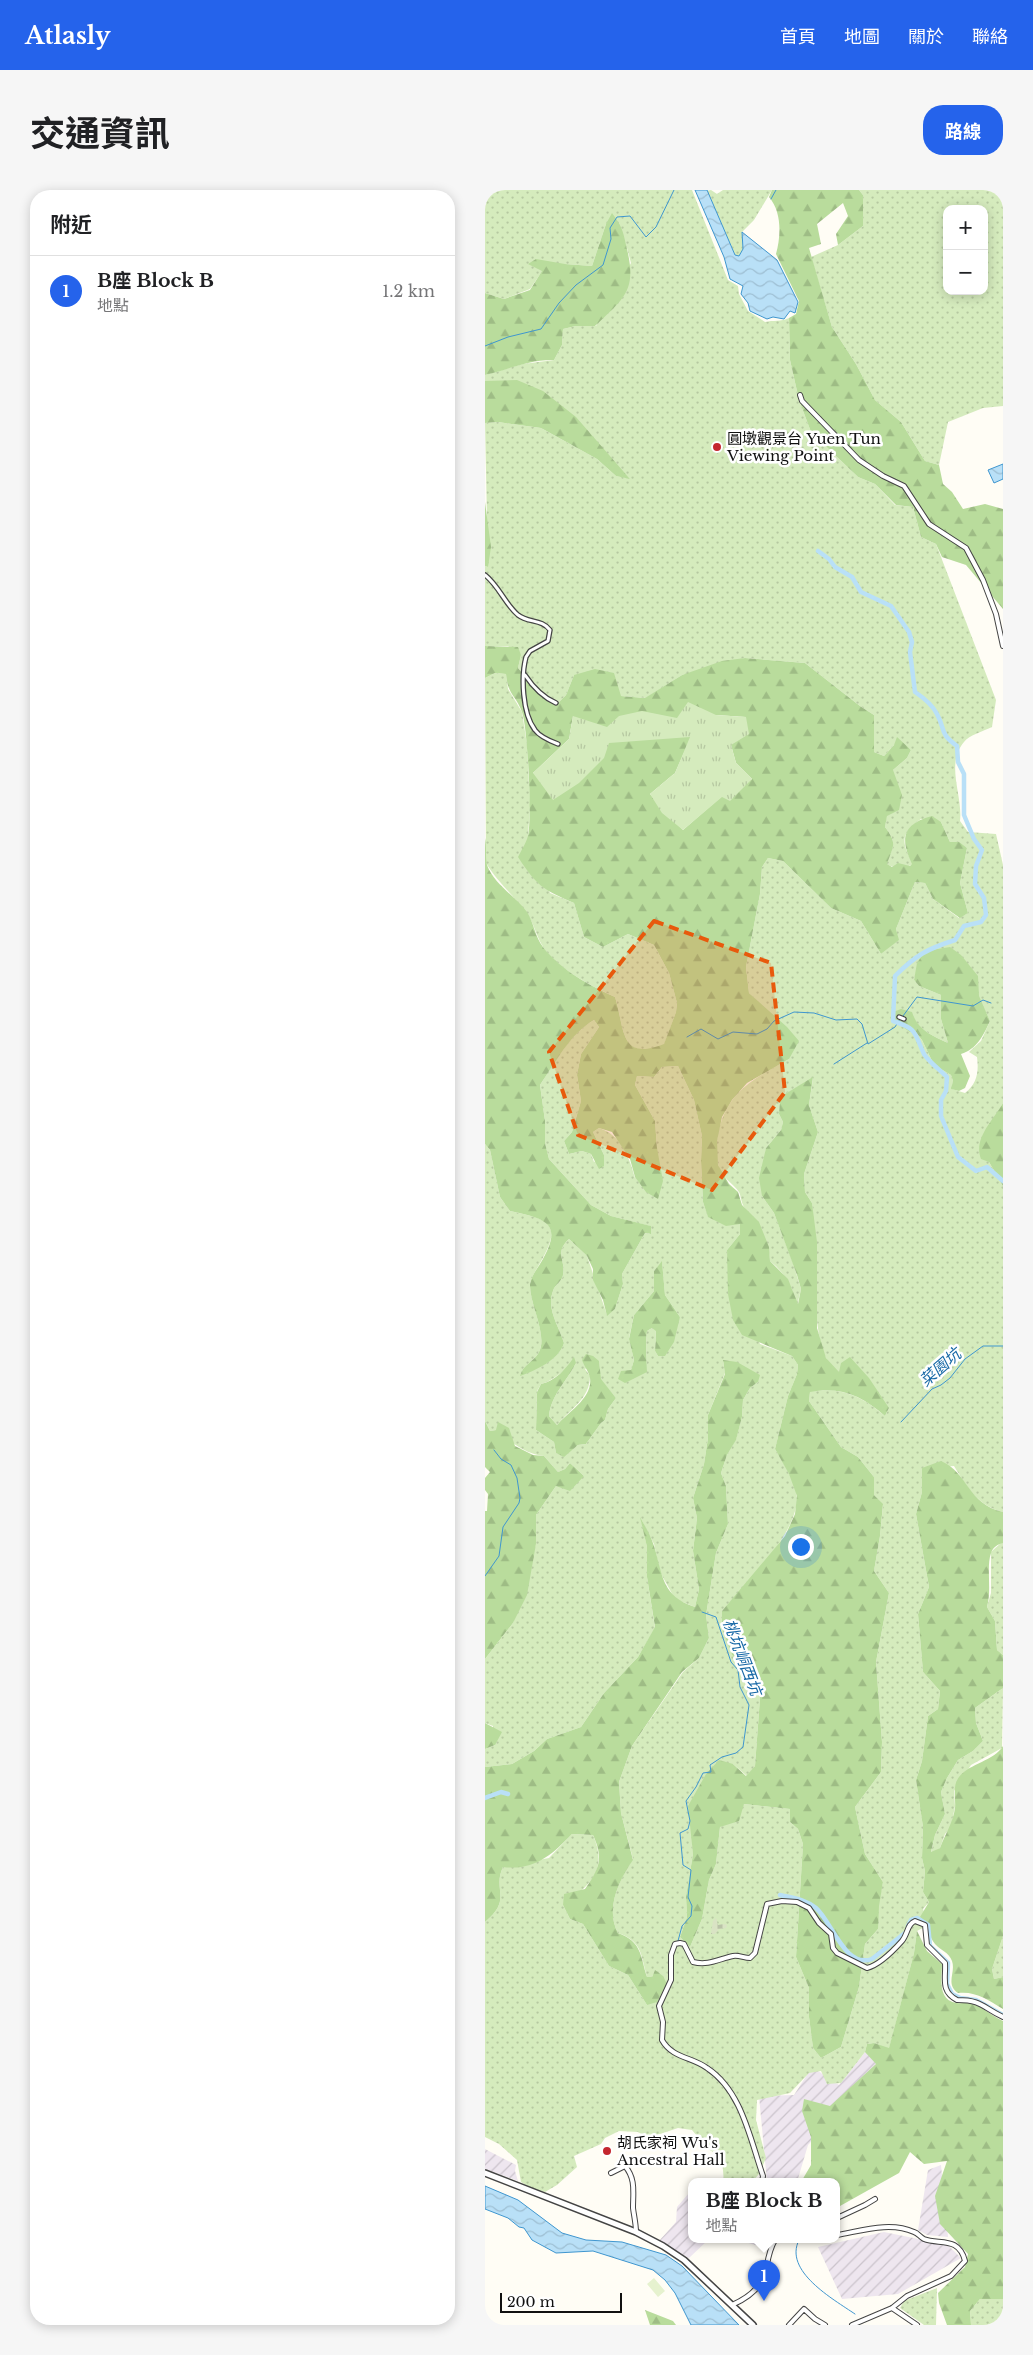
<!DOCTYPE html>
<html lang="zh-TW">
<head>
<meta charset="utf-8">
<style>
  :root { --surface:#fff; --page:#f6f6f6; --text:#202124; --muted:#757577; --line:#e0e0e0; --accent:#2563eb }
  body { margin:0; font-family:"Libre Baskerville","Noto Sans TC",serif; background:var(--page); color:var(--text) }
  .controls { position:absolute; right:15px; top:15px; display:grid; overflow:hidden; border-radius:10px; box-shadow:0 2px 12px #0003 }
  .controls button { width:45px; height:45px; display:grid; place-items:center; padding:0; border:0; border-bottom:1px solid var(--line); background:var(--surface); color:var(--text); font:25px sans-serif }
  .scale { position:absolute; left:15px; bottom:12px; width:122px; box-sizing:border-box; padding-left:5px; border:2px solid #111; border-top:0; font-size:14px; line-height:18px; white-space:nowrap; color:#111; -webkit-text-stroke:4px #fff; paint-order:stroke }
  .you { position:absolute; left:315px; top:1356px; width:18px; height:18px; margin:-12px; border:4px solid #fff; border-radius:50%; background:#1a73e8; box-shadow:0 0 0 8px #1a73e833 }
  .badge { display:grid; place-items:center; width:32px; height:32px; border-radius:50%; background:var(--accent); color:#fff; font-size:16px; font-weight:700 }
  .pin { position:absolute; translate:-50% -41px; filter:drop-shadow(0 1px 2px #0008) }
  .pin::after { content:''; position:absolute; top:26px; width:18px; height:15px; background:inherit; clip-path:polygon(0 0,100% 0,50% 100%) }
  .popup { position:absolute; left:203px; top:1988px; width:152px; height:65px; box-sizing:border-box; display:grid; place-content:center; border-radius:10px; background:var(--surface); filter:drop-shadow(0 1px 4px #0005); font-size:16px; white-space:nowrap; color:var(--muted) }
  .popup b { font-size:19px; color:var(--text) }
  .popup::after { content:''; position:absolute; left:50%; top:100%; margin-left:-10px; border:10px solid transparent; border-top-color:var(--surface) }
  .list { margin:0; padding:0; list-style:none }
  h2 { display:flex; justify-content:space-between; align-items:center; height:65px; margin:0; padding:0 20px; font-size:21px }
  h2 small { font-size:16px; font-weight:400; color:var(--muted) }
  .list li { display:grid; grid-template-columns:32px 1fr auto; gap:15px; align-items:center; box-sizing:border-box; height:70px; padding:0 20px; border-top:1px solid var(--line) }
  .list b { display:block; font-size:19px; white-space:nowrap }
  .list p { margin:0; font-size:16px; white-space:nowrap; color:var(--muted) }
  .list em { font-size:16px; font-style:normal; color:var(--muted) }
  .map { position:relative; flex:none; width:518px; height:2135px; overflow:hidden; border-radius:20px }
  header { display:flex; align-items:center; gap:30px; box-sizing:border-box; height:70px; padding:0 25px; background:var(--accent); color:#fff }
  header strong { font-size:24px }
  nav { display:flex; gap:28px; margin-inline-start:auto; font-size:18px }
  .intro { display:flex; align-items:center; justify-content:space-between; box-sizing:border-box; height:120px; padding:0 30px }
  h1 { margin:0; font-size:35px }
  .button { padding:12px 22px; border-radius:20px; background:var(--accent); color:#fff; font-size:18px; font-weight:700 }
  main { display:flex; gap:30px; padding:0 30px }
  aside { flex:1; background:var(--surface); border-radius:20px; box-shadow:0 2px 12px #0003 }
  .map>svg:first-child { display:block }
</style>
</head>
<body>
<header>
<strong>Atlasly</strong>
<nav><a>首頁</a><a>地圖</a><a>關於</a><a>聯絡</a></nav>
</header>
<div class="intro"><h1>交通資訊</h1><a class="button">路線</a></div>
<main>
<aside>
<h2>附近<small></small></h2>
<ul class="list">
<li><span class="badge">1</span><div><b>B座 Block B</b><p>地點</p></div><em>1.2 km</em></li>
</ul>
</aside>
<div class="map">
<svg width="518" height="2135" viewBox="0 0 518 2135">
  <defs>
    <pattern id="industrial-furrows" width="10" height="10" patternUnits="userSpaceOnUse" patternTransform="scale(1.25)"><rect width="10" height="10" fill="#eee6ef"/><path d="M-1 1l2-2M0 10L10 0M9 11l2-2" fill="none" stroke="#cbc4cc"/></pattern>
    <pattern id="grass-dots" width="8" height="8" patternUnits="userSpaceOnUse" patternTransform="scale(1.25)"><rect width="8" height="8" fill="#d5ebbd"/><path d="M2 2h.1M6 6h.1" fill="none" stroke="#b6c8a1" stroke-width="1.8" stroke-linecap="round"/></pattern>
    <pattern id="forest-firs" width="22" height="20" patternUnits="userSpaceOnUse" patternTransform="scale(1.25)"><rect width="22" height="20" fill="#b9dc9c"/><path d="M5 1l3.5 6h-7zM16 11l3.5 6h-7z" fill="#9ebc85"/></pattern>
    <pattern id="cemetery-stones" width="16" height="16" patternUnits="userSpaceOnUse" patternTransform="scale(1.25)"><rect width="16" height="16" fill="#d9e3c4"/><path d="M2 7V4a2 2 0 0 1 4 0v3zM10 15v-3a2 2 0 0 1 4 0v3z" fill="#b9c2a7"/></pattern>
    <pattern id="park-tufts" width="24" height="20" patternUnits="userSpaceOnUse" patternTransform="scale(1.25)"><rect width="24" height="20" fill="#d5ebbd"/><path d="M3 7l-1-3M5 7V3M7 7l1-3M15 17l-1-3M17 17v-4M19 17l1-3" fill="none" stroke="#b6c8a1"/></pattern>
    <pattern id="water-waves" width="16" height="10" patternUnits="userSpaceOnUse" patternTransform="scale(1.25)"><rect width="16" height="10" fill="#b9e0f7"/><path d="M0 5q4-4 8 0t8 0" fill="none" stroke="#9ebfd3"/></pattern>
  </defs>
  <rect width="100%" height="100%" fill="#fffdf5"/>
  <!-- industrial -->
  <path fill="url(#industrial-furrows)" d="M 392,1847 L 396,1876 L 323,1955 L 312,1992 L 282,1992 L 274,1906 L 309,1905 L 327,1877 L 354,1895 Z
    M 0,1959 L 31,1975 L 30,1981 L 33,1991 L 0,1979 Z
    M 456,1975 L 463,2047 L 442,2045 L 433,2040 L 443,1980 Z
    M 204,2003 L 206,2003 L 206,2050 L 223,2050 L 204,2068 L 174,2051 L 191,2032 L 192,2017 Z
    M 399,2042 L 463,2055 L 476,2068 L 413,2104 L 357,2109 L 333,2057 Z
    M 254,2050 L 285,2050 L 280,2058 Z"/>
  <!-- grass -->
  <path fill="url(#grass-dots)" fill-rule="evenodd" d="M 0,0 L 207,0 L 243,90 L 253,96 L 254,104 L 263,121 L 280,132 C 288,130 296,132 304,128 L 305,170 L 314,210 L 326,242 L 373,287 L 390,294 L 410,315 L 428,317 L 436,347 L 451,354 L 511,510 L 507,537 C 499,541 484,545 479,552 C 460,574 478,605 475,631 L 483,642 L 511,644 L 518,675 L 518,913 L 514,921 L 504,972 L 518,996 L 518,1322 C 493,1316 482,1297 469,1276 L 437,1278 L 437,1302 L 431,1324 L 444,1397 L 433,1424 L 438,1482 L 455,1501 L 453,1519 L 443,1526 L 437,1571 L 431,1590 L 438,1637 L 437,1668 L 440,1681 L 438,1702 L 444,1712 L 438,1719 L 443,1735 L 432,1741 L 429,1763 L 404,1859 L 389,1853 L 382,1854 L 380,1862 L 356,1893 L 342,1894 L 336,1881 L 324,1883 L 305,1903 L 272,1910 L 271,1930 L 281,1968 L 274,1984 L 267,1992 L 239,1992 L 237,1969 L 221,1957 L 207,1940 L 193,1938 L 163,1948 L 153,1942 L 134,1941 L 120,1948 L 116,1954 L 89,1966 L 92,1977 L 72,1995 L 60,2002 L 48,1999 L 36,1992 L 32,1970 L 14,1954 L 0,1947 L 0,1732 C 28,1709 7,1700 18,1677 L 64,1668 L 87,1644 L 108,1645 C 123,1680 106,1695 78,1715 L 85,1729 L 98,1734 L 124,1776 L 143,1785 L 162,1815 L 170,1780 L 167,1787 L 162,1787 C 156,1765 157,1751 133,1743 C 120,1719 134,1690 148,1669 L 136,1623 L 134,1592 L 147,1556 L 198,1482 L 214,1468 L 224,1448 L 221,1425 L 231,1363 L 243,1334 L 241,1296 L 236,1283 L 242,1265 L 251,1249 L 257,1227 L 258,1210 L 265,1198 L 273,1192 L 238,1171 L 240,1183 L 223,1225 L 223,1248 L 219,1274 L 208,1308 L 212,1328 L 208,1361 L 214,1399 L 210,1417 L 190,1409 L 175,1382 L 169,1354 L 156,1329 L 162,1357 L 162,1387 L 170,1438 L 153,1467 L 119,1503 L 96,1537 L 62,1549 L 49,1561 L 27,1574 L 0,1577 L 0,1559 L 10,1555 L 8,1536 L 0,1533 L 0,1469 L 28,1433 L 51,1354 L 51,1325 L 71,1296 L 99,1286 L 85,1273 L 80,1279 L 73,1282 L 59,1266 C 40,1264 26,1252 11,1240 L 5,1241 L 0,1231 L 0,954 L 5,960 L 15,1007 L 25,1021 C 63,1029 79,1033 55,1073 C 52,1079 46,1087 45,1094 C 44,1114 63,1144 54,1162 C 49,1172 38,1174 36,1185 C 50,1179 74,1170 79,1153 C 74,1136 61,1119 68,1101 C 70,1094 77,1092 78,1085 C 81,1070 69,1063 84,1049 L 102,1066 L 122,1125 L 130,1119 L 138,1094 L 137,1084 L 160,1043 L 165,1044 L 165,1036 L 126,1026 L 106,1015 L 64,969 L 60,953 L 60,931 L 55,895 C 70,872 85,844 109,830 L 114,837 L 96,864 L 92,885 L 96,911 L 87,942 L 79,951 L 84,964 L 97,961 L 106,964 L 109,972 L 119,965 L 108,942 L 114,938 C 136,945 144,966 150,988 L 172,958 L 170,931 L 150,895 L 152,886 L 169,887 L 177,877 L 193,876 L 209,910 L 217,946 L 216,971 L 218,1012 L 223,1026 L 255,1034 L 255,1044 L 242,1060 L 243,1069 L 275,1154 L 307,1166 L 313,1175 L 312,1184 L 303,1206 L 290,1259 C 298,1273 311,1291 312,1308 C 312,1344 261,1394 237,1421 L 247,1465 L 264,1485 L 275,1508 L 270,1576 L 262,1586 L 248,1574 L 207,1641 L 208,1664 L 201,1706 L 202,1727 L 195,1747 L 205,1757 L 217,1729 L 224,1690 L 231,1674 L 235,1637 L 259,1614 L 305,1619 L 305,1632 L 313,1639 L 318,1654 L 311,1767 L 324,1798 L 324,1827 L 328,1858 L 336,1868 L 356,1857 L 374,1797 L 380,1754 L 393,1739 L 393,1716 L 398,1692 L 380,1664 L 370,1617 L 396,1582 L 397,1552 L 391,1472 L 404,1403 L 389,1381 L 395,1346 L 398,1315 L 389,1305 L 389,1287 L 373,1267 L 356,1257 L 324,1211 L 325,1201 C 358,1198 375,1205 400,1226 L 404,1218 C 387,1206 351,1186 341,1168 C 327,1142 329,1059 328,1027 L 327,1013 L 320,1002 L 319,984 L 333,942 L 324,915 L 328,888 L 295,907 L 294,924 L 298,932 L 296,940 L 281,958 L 277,1006 L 289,1023 L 308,1073 L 316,1099 L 312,1116 C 308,1097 300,1083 285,1071 C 284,1050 271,1033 259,1017 C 256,1012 256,1006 254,1002 C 248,993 236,987 233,975 C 230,966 231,953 233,944 C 242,901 269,889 304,869 L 278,817 L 264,803 L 261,777 L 275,704 L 277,677 L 283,668 L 298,671 L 346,718 L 376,731 L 396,764 L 413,750 L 411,739 L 430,692 L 440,693 L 448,709 L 474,728 L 483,723 L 475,693 L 482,658 L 465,652 L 456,632 L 436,629 C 415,644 416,652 428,674 C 421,679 408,678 401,674 C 408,656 413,654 400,637 L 408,580 L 422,568 L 426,560 L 416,552 L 409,555 L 399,566 L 389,562 L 389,525 L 375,516 L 320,473 L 260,468 L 197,485 L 161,508 L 136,506 L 89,485 L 81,505 L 74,512 C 56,510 44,491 33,478 L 36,465 L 23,456 L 0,456 L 0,376 L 3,377 L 0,233 L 13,232 L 56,238 L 112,269 L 131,286 L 144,288 L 125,268 L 6,192 L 0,191 L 0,185 L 38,174 L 69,170 L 77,155 L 78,139 L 91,136 L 111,136 L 146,73 L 142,58 L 121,34 L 107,76 L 80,74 L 58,80 L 45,99 L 19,109 L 0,103 ZM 431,783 L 493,786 L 493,806 L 505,831 L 496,851 L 484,862 L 492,867 C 494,882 492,894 480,903 L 467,899 L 468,891 L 466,885 L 449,875 L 437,850 L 430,841 L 426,822 C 432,839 447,846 463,853 L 456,829 L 456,805 L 434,796 L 429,790 ZM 177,1072 L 180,1105 L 195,1127 L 173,1166 L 170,1161 L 171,1140 L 167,1138 L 162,1141 C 160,1155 162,1168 162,1182 L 146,1180 L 149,1170 L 144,1148 L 149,1125 L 169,1101 L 169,1081 ZM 114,1171 L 115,1189 L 131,1208 L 123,1219 L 120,1230 L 116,1233 L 101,1254 L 93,1255 L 79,1266 L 71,1263 L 69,1252 L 51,1240 L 52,1201 L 56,1194 C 69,1191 78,1179 91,1173 C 82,1191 66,1205 64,1226 L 72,1235 C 85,1219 105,1209 105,1186 L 100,1179 Z
    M 226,0 L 232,4 L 238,0 L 287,0 L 269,30 L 257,42 L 258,59 L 254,67 L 250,65 L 221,1 Z
    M 374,0 L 518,0 L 518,216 L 498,218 L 463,232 L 454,275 L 440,271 L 416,232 L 390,210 L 371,174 L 347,137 L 326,67 L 353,55 L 378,36 L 378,5 ZM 462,19 L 499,19 L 499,101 L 462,101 Z
    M 10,483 L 21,484 L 23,499 L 37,522 L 42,555 L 45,615 L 43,646 L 65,703 L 89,713 L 99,747 L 118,757 L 143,744 L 169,755 L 184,783 L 192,813 L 191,822 L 179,855 C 134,872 140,838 130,807 C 108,797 69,777 57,755 C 51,745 49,733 42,724 C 30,706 13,693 1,673 L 0,488 Z
    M 517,1352 L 518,1353 L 518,1465 L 512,1460 L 510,1431 L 502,1417 L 506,1403 L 506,1362 Z
    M 518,1498 L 517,1558 L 486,1575 L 469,1601 L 470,1616 L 466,1637 L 460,1644 L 455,1658 L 446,1663 L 450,1645 L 460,1624 L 456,1602 L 462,1588 L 473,1570 L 488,1561 L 498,1551 L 491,1533 L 490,1518 Z
    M 518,1746 L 518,1787 L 509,1789 L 507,1779 Z
    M 452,2098 L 451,2135 L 439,2135 L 415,2118 L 419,2111 Z
    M 495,2109 L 518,2109 L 518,2135 L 486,2135 L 485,2121 Z"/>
  <!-- forest -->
  <path fill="url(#forest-firs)" fill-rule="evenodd" d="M 287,0 L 374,0 L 378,5 L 378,36 L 353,55 L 351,44 L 363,26 L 358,13 L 332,34 L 336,54 L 324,58 L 347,137 L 371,174 L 390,210 L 416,232 L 440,271 L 454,275 L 458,294 L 467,302 L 478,319 L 500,314 L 518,319 L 518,419 L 481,375 L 457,367 L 451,354 L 436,347 L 428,317 L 411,315 L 390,294 L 373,287 L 326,242 L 314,210 L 305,170 L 304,128 L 311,124 L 314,111 L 291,64 C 296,46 297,22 284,7 Z
    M 127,23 C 138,38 138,41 142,59 C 152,101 139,108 110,136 L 91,136 L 78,139 L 77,155 L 69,170 C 45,169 23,180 0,185 L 0,103 L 19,109 L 45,100 L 57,81 L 43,74 L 51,69 L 80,74 L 107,76 L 121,34 Z
    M 32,190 L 58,201 L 91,227 L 145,289 L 131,286 L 112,269 L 56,238 L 13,232 L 0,233 L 0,191 Z
    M 0,312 L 6,357 L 3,377 L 0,376 Z
    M 0,456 L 33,457 L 36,465 L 33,478 C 44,491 56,510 74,512 L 81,505 L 89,485 L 110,479 L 129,483 L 136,506 L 160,508 L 197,485 L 237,471 L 260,468 L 320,473 L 375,516 L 389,525 L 389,562 L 399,566 L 409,555 L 412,547 L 426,560 L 422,568 L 408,580 L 417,605 L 414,620 L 402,626 L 400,637 C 413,654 408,656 402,674 L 407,677 L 413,673 L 425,676 L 427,674 C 415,649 417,634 447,626 L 456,632 L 465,652 L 474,652 L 482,658 L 475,693 L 483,723 L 475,728 L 448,709 L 440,693 L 430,692 L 411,739 L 414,750 L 396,764 L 376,731 L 346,718 L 298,671 L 283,668 L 277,677 L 275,704 L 261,777 L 264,803 L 302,837 L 314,851 L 304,869 L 262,893 L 247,910 L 237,927 L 232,951 L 233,975 L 244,994 L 253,1002 L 257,1015 L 274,1032 L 284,1057 L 285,1071 L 303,1089 L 313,1114 L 316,1099 L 312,1085 L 289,1023 L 277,1006 L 274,988 L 281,958 L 296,940 L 298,932 L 294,924 L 295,907 L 328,887 L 324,915 L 333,942 L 319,984 L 320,1002 L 327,1013 L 332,1052 L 332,1138 L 341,1168 L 354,1182 L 356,1173 L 365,1167 L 384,1188 L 404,1218 L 400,1226 C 377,1206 356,1196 325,1202 L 324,1211 L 356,1257 L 373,1267 L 389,1287 L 389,1305 L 398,1314 L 395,1346 L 389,1381 L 404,1403 L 391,1472 L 397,1552 L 396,1582 L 370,1617 L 380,1664 L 398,1692 L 394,1716 L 393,1739 L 380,1754 L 374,1797 L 356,1857 L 336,1868 L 328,1858 L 324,1827 L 324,1798 L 311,1767 L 318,1654 L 313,1639 L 305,1632 L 305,1619 L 259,1614 L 254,1631 L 235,1637 L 231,1674 L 224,1690 L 217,1729 L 205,1757 L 195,1747 L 202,1727 L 201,1706 L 208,1664 L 203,1616 L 221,1584 L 234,1570 L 248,1574 L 261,1586 L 270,1576 L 275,1508 L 264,1485 L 247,1465 L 237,1438 L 237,1421 L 300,1346 L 310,1324 L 312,1306 L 304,1284 L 290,1259 L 303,1206 L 312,1184 L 313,1175 L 307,1166 L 257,1145 L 248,1130 L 243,1104 L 242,1060 L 255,1044 L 255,1034 L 241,1036 L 223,1027 L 218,1012 L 216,971 L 217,946 L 209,910 L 193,876 L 177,877 L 169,887 L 152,886 L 150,895 L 170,931 L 172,958 L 178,991 L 173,1009 L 161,1002 L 150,987 L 145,969 L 127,942 L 114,938 L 108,942 L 119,965 L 119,976 L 114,979 L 106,964 L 97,961 L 84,964 L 79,951 L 87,942 L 96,911 L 92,885 L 96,864 L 114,837 L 109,830 C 85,844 70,873 55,895 L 60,931 L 60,953 L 64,969 L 106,1015 L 126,1026 L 166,1036 L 166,1044 L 160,1043 L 137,1084 L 138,1094 L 130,1119 L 122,1126 L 118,1110 L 108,1090 L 108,1079 L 102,1066 L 84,1049 C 69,1063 81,1070 78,1085 C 77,1092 70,1094 68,1101 C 61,1119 74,1136 79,1153 C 75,1169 50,1181 35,1186 C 38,1174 49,1172 54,1162 C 63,1145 44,1114 45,1094 C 46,1087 51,1080 55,1074 C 79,1034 63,1029 25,1021 L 15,1007 L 5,960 L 0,954 L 0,648 C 2,656 0,667 2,675 C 9,694 30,706 42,722 C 49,733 50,747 58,757 C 77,781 104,795 130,807 C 140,838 134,872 179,854 L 191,822 L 192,813 L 184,783 L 169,755 L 143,744 L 118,757 L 99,747 L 89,713 C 57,699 52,696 33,667 C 36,661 41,653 43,646 C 47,629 43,539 37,522 C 31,505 23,506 21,484 L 10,483 L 0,488 ZM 231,525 L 261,527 L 246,555 L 251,573 L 267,589 L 237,606 L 198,640 L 165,604 L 190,583 L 206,547 ZM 88,526 L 94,593 L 48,583 L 84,549 Z
    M 465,757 L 476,765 L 493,786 L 494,806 L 505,831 C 498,846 492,859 476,864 L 485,886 L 480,898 L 474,901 L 466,899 L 468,891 L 466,885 L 449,875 L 437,850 L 430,841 L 425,842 L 405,828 L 408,822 L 416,819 L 427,822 C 432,839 447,846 463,853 L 456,829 L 456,805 L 434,796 L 429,790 L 432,773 L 440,761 Z
    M 518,913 L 518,996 L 504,972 L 496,969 C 488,948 508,931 518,913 Z
    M 177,1071 L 180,1105 L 195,1127 L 189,1152 L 180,1166 L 173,1166 L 170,1161 L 171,1141 L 167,1138 L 162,1141 C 160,1155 162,1168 162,1182 L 140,1193 L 133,1189 L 136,1181 L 146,1180 L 149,1170 L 144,1149 L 149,1125 L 169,1101 L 169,1081 Z
    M 101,1164 L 108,1166 L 114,1171 L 116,1189 L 131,1208 L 123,1219 L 120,1230 L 116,1233 L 101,1254 L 93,1255 L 79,1267 L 71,1263 L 69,1252 L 51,1240 L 52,1202 L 56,1194 C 70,1191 81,1179 89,1167 L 91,1173 C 82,1191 66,1205 64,1226 L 72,1235 C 83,1222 108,1208 105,1188 C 104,1182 99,1176 97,1170 Z
    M 238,1170 L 252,1172 L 275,1185 L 273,1192 L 265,1198 L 258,1210 L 257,1227 L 251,1250 L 242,1265 L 236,1283 L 241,1296 L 243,1334 L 231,1363 L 221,1425 L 224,1448 L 214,1468 L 197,1482 L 147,1556 L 134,1592 L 136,1623 L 148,1670 C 134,1690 120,1719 133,1743 C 157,1752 155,1765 162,1787 L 167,1787 L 170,1780 L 178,1786 L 182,1794 L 172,1812 L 162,1815 L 143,1785 L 124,1776 L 98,1734 L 85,1729 L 78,1715 L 79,1704 L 100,1699 C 114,1679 119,1669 108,1645 L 87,1644 C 67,1665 49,1681 18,1677 C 7,1700 28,1709 0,1732 L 0,1577 L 27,1574 L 49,1561 L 62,1549 L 96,1537 L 119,1503 L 153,1467 L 170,1437 L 162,1387 L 162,1357 L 155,1327 C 160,1336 166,1346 169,1356 C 178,1385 176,1406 210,1417 L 214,1399 L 208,1361 L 212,1328 L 208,1308 L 219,1274 L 223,1248 L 223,1225 L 240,1184 Z
    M 0,1231 L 5,1241 L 11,1240 L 13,1232 L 24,1238 L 30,1256 L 48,1265 L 59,1266 L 73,1282 L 80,1279 L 85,1273 L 99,1286 L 85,1301 L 71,1296 L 51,1325 L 51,1354 L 42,1405 L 28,1433 L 0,1469 L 0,1321 L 2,1321 L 3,1304 L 0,1300 L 0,1288 L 5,1282 L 0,1277 Z
    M 456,1271 C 484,1283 482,1314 518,1322 L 518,1353 C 513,1354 508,1357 506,1363 C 501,1378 507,1399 502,1417 L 510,1431 L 512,1460 L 518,1465 L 518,1498 L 490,1518 L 491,1533 L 498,1551 L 488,1561 L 473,1570 L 462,1588 L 456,1602 L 460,1624 L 450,1645 L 446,1662 L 455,1658 C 460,1644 468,1633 470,1618 C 471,1608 467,1596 474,1587 C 485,1573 509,1571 518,1556 L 518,1746 L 507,1779 L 509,1789 L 518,1787 L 518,1819 C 503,1810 491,1801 473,1803 C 460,1794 471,1783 467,1771 C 464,1762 455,1760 450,1754 C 444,1747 445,1738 435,1727 L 444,1712 L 438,1702 L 440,1681 L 437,1668 L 438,1637 L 431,1590 L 437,1571 L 443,1526 L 453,1519 L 455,1501 L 438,1482 L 433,1424 L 444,1397 L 431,1324 L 437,1302 L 437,1278 Z
    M 0,1533 L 17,1542 L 10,1555 L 0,1559 Z
    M 432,1741 L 442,1761 L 457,1774 C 457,1788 452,1810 472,1813 C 477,1814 482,1812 487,1814 C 498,1817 507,1826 518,1831 L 518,2109 L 495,2109 L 485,2121 L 486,2135 L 462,2135 L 454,2113 L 453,2103 L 480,2077 L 483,2064 L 455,2034 L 450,2006 L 462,1971 L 439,1974 L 425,1962 L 414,1983 L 355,2016 L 352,2024 L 352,1992 L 316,1992 L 326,1975 L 326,1947 L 317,1921 L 319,1909 L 345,1916 L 391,1874 L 380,1862 L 382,1854 L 389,1853 L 404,1858 L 429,1763 Z
    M 160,2120 L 188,2131 L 191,2135 L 165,2135 Z"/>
  <!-- cemetery -->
  <path fill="url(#cemetery-stones)" d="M 231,1728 L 233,1735 L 239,1734 L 242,1735 L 241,1738 L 234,1739 L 230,1744 L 226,1744 L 228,1731 Z"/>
  <!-- park -->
  <path fill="url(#park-tufts)" d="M 203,512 L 231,525 L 261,527 L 264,544 L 246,555 L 251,573 L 267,589 L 245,611 L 237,607 L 198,640 L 177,623 L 165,604 L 190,583 L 205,547 L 124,553 L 119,568 L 94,593 L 68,610 L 48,583 L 84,549 L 88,526 L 122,537 L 134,526 L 157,521 L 192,528 Z"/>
  <!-- pitch -->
  <path fill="#e6f2cf" d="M 169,2088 L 180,2101 L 173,2107 L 162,2094 Z"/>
  <!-- water -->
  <path fill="url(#water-waves)" stroke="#3f96cf" d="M 210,0 L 222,0 L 250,65 L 254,66 L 258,59 L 257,42 L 292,70 L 313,112 L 310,123 L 305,121 L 299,129 L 288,127 L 282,129 L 265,121 L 263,113 L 256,104 L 258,96 L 245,89 L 239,67 Z
    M 518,274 L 518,289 L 509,293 L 503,280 Z
    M 0,1996 L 33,2010 L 77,2043 L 101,2050 L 137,2052 L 181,2065 L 197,2076 L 254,2135 L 206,2135 L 190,2103 L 180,2090 L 168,2080 L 108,2061 L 71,2063 L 47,2050 L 39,2038 L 34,2037 L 23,2028 L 0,2019 Z"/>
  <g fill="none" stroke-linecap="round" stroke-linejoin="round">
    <!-- stream -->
    <path stroke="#3f96cf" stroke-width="1" d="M 286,9 L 291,0
      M 0,156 L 23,147 L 56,139 L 74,113 L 91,95 L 118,75 L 126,49 L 125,38 L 132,27 L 145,26 L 161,47 L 171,37 L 189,0
      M 418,826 L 432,807 L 488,816 L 498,810 L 506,813
      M 202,847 L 216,839 L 233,849 L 248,842 L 272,844 L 282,839 L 289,831 L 309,822 L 329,823 L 351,830 L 372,829 L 377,834 L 383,854 L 410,837 L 415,829
      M 349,874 L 382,853
      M 416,1232 L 447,1199 L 456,1195 L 465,1188 L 480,1169 L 498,1156 L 518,1156
      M 0,1386 L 14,1366 L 18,1337 L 34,1313 L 35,1308 L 32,1288 L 26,1275 L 16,1269 L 9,1260
      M 193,1751 L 197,1736 L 206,1726 L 207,1716 L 203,1707 L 206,1680 L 198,1675 L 195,1643 L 203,1639 L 205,1631 L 201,1611 L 211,1597 L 218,1583 L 226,1582 L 225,1575 L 237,1567 L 251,1563 L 258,1557 L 264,1515 L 255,1497 L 253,1480 L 246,1472 L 231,1427 L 217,1422
      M 314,2050 C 298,2081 348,2109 370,2124"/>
    <!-- canal -->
    <path stroke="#b9e0f7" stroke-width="4.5" d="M 333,361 L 344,369 L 350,377 L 367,387 L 376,402 L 406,416 L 424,442 L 427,452 L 425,462 L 430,502 C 439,508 447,514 452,524 C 461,541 454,543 472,556 L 473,572 L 479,584 L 479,625 L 489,649 L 497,660 L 491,676 L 490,694 L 499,708 L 501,725 L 496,732 L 479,736 L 470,750 C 442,759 431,765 410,786 L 408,831 C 433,839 429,843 439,864 C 444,872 455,880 462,887 L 461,901 L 456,910 L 456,926 L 473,967 L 491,981 L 502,977 L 518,991
      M 0,1608 L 16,1602 L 23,1604
      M 295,1705 C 308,1708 320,1709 331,1718 C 347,1732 360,1779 387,1769 L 420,1743
      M 423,1736 L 426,1730 L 432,1728 L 443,1735 L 445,1756 L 463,1773 L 462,1794 L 467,1804 L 475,1808 L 491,1810 L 518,1825"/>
    <defs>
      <path id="pedestrian" d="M 0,385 C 14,396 20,414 33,425 C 43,433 57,429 65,440 L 63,451 L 45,461 L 41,467 C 36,486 37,523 50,540 C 55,547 65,551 73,554
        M 40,485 C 48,497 57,507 71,513
        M 414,827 L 419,829"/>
      <path id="minor" d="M 315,205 L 317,211 L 374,270 L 398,286 L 419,296 L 444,334 L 481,358 L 498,390 L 511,424 L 518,456
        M 126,1983 L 140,1976 C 151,1989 148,2002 148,2018 C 149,2026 151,2034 151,2042
        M 277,1992 L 278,1986 C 265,1949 257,1901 222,1878 C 207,1867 187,1868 177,1850 L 178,1832 L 174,1816 L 186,1790 L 186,1765 L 190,1754 L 195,1753 L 199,1754 L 208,1772 C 223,1776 234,1769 248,1766 C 254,1765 259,1768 265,1768 L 270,1763 L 282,1714 L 297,1711 L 312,1712 L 324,1718 L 334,1733 L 346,1744 L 348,1758 L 352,1763 L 382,1778 C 394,1775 409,1760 417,1751 C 423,1744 422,1734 430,1731 L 440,1735 L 442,1755 L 460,1773 C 461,1788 455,1801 472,1810 C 497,1810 497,1817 518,1827
        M 352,2028 L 380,2015 L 390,2009
        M 352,2045 C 376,2041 405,2031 429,2042 C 433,2043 435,2047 439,2049 C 454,2055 474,2046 480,2071 L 466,2086 L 422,2106 L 407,2118 L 367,2135
        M 247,2115 C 263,2108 277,2098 281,2080 C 283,2069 284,2060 290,2050
        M 407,2118 L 432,2135
        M 304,2135 L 319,2119 L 330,2129 L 340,2135"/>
      <path id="tertiary" d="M 0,1983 L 151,2042 L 178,2056 L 199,2070 L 268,2135"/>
    </defs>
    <!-- pedestrian casing -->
    <use href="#pedestrian" stroke="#444" stroke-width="5.5"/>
    <!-- minor casing -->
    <use href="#minor" stroke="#444" stroke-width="6"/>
    <!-- tertiary casing -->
    <use href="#tertiary" stroke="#444" stroke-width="8"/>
    <!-- pedestrian -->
    <use href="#pedestrian" stroke="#fff" stroke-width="3"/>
    <!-- minor -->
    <use href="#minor" stroke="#fff" stroke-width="4"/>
    <!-- tertiary -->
    <use href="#tertiary" stroke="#fff" stroke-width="5"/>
  </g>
  <!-- marked area -->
  <path fill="#e8590c" fill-opacity="0.2" stroke="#e8590c" stroke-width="4" stroke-dasharray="10 6" stroke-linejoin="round" d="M 169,731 L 286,773 L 300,902 L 227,1000 L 93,945 L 64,862 Z"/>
  <!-- markers -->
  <g fill="#c4262e" stroke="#fff" stroke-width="2">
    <circle cx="232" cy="257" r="5"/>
    <circle cx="122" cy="1961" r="5"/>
  </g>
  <g text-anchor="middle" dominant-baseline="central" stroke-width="5" stroke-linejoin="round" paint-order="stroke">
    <!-- poi labels -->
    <g font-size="15" fill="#111" stroke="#fff" text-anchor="start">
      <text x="242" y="248">圓墩觀景台 Yuen Tun<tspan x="242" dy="17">Viewing Point</tspan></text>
      <text x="132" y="1952">胡氏家祠 Wu's<tspan x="132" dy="17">Ancestral Hall</tspan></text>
    </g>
    <!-- water labels -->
    <g font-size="16" font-style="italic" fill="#1768a6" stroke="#fff">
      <text transform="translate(455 1177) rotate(-41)">菜園坑</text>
      <text transform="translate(258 1467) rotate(69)">桃坑峒西坑</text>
    </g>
  </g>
</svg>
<div class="controls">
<button>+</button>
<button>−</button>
</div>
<div class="scale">200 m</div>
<div class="you"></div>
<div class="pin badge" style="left:279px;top:2111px">1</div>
<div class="popup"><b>B座 Block B</b>地點</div>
</div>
</main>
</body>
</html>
